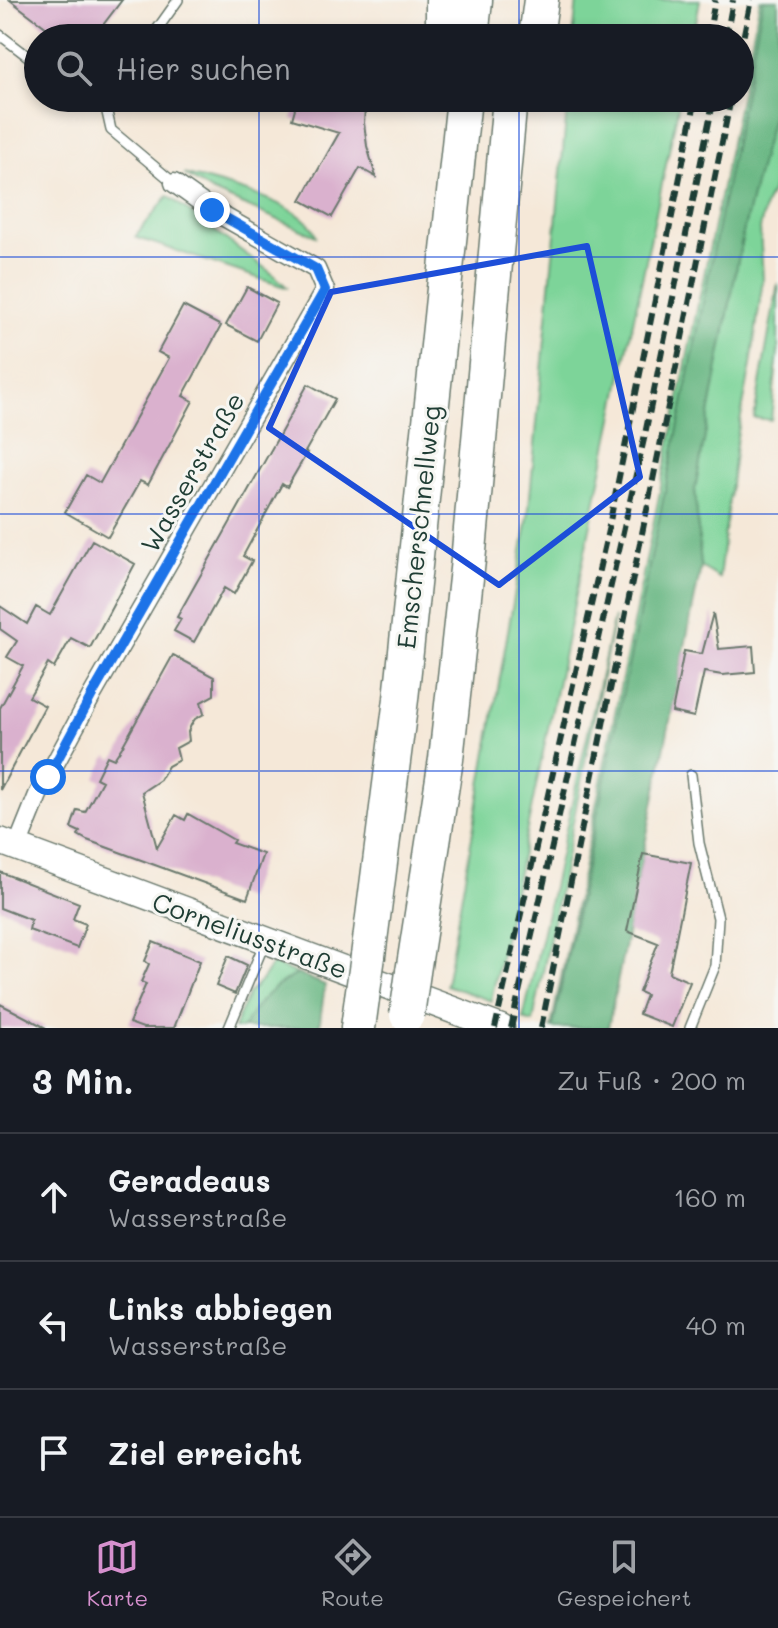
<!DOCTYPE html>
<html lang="de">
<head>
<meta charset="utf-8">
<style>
  :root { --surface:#171b24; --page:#20242c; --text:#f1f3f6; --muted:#9ea1a6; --line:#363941; --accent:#d690ce }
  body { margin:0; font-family:Mali,sans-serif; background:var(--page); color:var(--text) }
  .stop { position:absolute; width:24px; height:24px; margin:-18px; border:6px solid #1a73e8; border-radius:50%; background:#fff }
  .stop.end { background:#1a73e8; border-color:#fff; box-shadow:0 2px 8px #0008 }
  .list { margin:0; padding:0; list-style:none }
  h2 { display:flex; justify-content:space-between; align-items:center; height:104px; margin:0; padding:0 32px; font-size:34px }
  h2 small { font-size:26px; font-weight:400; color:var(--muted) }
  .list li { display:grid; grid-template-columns:52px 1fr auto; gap:24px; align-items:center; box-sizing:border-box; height:128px; padding:0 32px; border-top:2px solid var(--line) }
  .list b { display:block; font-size:30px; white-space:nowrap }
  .list p { margin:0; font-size:26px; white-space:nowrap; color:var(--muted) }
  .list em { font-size:26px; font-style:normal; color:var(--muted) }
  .icon { flex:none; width:44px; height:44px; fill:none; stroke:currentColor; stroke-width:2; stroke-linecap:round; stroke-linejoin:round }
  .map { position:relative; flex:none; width:778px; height:1028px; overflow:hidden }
  .search { position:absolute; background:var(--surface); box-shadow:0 4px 12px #0003; left:24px; right:24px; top:24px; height:88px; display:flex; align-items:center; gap:20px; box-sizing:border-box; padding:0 28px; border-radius:44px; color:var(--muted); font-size:30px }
  .sheet { height:488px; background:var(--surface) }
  nav { display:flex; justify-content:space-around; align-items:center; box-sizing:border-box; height:112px; border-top:2px solid var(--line); background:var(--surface); font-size:22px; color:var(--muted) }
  nav a { display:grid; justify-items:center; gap:4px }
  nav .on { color:var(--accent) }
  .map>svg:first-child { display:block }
</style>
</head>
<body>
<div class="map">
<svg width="778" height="1028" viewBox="0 0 778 1028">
  <rect width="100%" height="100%" fill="#f6f6f2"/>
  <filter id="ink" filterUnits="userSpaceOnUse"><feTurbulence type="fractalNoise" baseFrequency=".0125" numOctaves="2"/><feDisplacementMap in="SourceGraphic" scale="16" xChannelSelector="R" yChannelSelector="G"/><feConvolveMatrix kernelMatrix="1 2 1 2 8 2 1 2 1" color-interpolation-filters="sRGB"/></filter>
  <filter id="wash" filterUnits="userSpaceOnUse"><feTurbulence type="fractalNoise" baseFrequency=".006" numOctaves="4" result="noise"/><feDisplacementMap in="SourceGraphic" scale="32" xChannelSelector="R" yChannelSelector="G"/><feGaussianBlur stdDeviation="1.8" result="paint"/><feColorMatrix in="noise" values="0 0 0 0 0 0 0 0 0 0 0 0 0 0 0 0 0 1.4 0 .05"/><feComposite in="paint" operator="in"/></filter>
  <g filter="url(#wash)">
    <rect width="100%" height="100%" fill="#f5e8d8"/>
    <!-- green -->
    <path fill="#7dd499" stroke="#4e8866" stroke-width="2" d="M 577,0 L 700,0 L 693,38 L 573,38 Z
      M 760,0 L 763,0 L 681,414 L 553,1026 L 551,1027 Z
      M 778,93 L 778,177 L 765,206 L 760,229 L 763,279 L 751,365 L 737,437 L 719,578 L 701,567 L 695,489 L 744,228 Z
      M 568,98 L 680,98 L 491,1001 L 446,985 L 528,517 Z
      M 184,174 C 215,183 309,203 316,236 L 211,191 Z
      M 168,196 L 274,275 L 288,288 L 135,237 Z
      M 778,283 L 778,351 L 771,420 L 754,418 Z
      M 614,617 L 533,1022 L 523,1019 Z
      M 272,964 L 298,974 C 271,987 257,1002 243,1028 L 234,1028 L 248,994 L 261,981 Z"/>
    <!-- forest -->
    <path fill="#66b681" stroke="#427a5a" stroke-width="2" d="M 763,0 L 778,0 L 778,93 L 744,228 L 695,489 L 701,567 L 608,1028 L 554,1028 L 551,1027 L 553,1026 L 681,414 Z
      M 298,974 L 325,985 L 319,1028 L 243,1028 C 257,1002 271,987 298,974 Z"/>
    <g id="blocks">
      <!-- building -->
      <path fill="#dab1ce" d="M 10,0 L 122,0 L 93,38 L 60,38 Z
        M 298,98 L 322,98 L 324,109 L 365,108 L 364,123 L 367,146 L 376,177 L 360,168 L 332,217 L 301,200 L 339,133 L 292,119 Z
        M 247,287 L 277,303 L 257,341 L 226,325 Z
        M 183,306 L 221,326 L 183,396 L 193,401 L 148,485 L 140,481 L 108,537 L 65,512 L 86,475 L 100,483 L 169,358 L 158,352 Z
        M 308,384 L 335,399 L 305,452 L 307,453 L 287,487 L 282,484 L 243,556 L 252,561 L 234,594 L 224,588 L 194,642 L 174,631 L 181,619 L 177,617 Z
        M 92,540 L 135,564 L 90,648 L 71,638 L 54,668 L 48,664 L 29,697 L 45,706 L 0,790 L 0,708 L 23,666 L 7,657 L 17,641 L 0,629 L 0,606 L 27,624 L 36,607 L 50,615 Z
        M 713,613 L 719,649 L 753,646 L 755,672 L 722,675 L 704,672 L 694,717 L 672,712 L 684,651 L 702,654 Z
        M 173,655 L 214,677 L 214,695 L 201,702 L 204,714 L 195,719 L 191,725 L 188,732 L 189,741 L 176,748 L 179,760 L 168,766 L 160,780 L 142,792 L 157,848 L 176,815 L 185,820 L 188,814 L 234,840 L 232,843 L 263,854 L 247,899 L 87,840 L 78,835 L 80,832 L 71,828 L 77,810 L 85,812 L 102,781 L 96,778 L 107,756 L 114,759 L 122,747 Z
        M 643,854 L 691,863 L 669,973 L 690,982 L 672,1027 L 639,1014 L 646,995 L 639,992 L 658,943 L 627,931 Z
        M 0,872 L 79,903 L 73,919 L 86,924 L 77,948 L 29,930 L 31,920 L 0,908 Z
        M 153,942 L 200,961 L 174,1028 L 143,1028 L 129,1023 L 146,984 L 141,982 L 149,964 L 145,961 Z
        M 228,956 L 247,965 L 235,994 L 216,986 Z
        M 0,1004 L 14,1011 L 46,1028 L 0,1028 Z"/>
    </g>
  </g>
  <g filter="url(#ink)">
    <use href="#blocks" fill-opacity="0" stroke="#6a796d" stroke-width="2"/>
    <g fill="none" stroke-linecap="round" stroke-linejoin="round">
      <defs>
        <path id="service" d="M 0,35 L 38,64
          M 151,38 L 178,0
          M 111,98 L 106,108 L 111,130 L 174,183
          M 229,1028 L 264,944
          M 690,1028 L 715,966 L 718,918 L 699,843 L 691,775"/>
        <path id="minor" d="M 17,847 L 38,795 L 92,695 L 325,290 L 316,269 L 212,210 L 174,183"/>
        <path id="secondary" d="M 0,841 L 501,1028"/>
        <path id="motorway" d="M 443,0 L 443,38
          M 471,38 L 475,0
          M 536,38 L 541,0
          M 368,956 L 401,699 L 464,98
          M 413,972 L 446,759 L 469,551 L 510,98
          M 358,1028 L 362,998"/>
      </defs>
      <!-- service casing -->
      <use href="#service" stroke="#6a796d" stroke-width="12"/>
      <!-- minor casing -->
      <use href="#minor" stroke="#6a796d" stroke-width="21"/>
      <!-- secondary casing -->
      <use href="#secondary" stroke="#6a796d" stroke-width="29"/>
      <!-- motorway casing -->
      <use href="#motorway" stroke="#6a796d" stroke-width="37"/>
      <!-- service -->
      <use href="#service" stroke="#fff" stroke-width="9"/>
      <!-- minor -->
      <use href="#minor" stroke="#fff" stroke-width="18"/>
      <!-- secondary -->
      <use href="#secondary" stroke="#fff" stroke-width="26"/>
      <!-- motorway -->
      <use href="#motorway" stroke="#fff" stroke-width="34"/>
      <!-- rail -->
      <path stroke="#1f3d34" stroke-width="6" stroke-dasharray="12 6" stroke-linecap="butt" d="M 708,38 L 715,0
        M 726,38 L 733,0
        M 740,53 L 751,0
        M 495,1028 L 609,526 L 696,98
        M 511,1028 L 644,439 L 714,98
        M 541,1028 L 731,98"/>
      <defs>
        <path id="motorway-bridge" d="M 362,998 L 368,956
          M 407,1015 L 413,972"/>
      </defs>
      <!-- motorway-bridge casing -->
      <use href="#motorway-bridge" stroke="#6a796d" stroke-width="37" stroke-linecap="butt"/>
      <!-- motorway-bridge -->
      <use href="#motorway-bridge" stroke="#fff" stroke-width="34"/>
    </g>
  </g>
  <g fill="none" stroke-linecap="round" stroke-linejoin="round" filter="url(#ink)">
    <!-- route -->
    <path stroke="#1a73e8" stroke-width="10" d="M 48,777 L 92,695 L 325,290 L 316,269 L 212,210"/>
  </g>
  <!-- marked area -->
  <path fill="none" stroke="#1d4ed8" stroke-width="6" stroke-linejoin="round" d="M 587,246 L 640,477 L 499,585 L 269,428 L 331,292 Z"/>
  <!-- grid -->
  <path fill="none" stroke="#1d4ed8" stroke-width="2" stroke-opacity="0.55" d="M 259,0 L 259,38M 519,0 L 519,38M 259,98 L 259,1028M 519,98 L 519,1028M 0,257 L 778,257M 0,514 L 778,514M 0,771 L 778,771"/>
  <g text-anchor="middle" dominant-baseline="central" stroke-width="6" stroke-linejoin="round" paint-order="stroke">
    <!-- street labels -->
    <g font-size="26" fill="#1f3d34" stroke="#f6f6f2">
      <text transform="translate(192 472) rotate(-60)">Wasserstraße</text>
      <text transform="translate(418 527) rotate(-84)">Emscherschnellweg</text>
      <text transform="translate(250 935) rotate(20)">Corneliusstraße</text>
    </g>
  </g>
</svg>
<div class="stop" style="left:48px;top:777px"></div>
<div class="stop end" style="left:212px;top:210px"></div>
<div class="search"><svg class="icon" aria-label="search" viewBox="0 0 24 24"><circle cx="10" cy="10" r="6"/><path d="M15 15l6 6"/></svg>Hier suchen</div>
</div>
<section class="sheet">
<h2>3 Min.<small>Zu Fuß · 200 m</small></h2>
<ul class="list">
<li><svg class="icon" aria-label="ahead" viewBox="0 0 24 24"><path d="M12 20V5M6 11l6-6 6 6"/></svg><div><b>Geradeaus</b><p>Wasserstraße</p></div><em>160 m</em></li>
<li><svg class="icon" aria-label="left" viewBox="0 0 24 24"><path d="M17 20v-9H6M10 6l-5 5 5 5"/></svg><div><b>Links abbiegen</b><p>Wasserstraße</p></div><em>40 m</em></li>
<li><svg class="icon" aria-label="arrive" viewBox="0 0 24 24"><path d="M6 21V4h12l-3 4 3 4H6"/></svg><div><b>Ziel erreicht</b></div></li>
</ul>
</section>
<nav>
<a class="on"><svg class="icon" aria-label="map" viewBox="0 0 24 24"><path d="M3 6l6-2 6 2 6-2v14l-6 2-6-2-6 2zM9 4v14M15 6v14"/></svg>Karte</a>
<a><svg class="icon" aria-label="directions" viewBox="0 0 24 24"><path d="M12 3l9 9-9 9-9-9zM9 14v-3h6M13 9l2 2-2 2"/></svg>Route</a>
<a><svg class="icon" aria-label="saved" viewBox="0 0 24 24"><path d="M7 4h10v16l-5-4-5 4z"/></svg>Gespeichert</a>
</nav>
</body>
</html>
